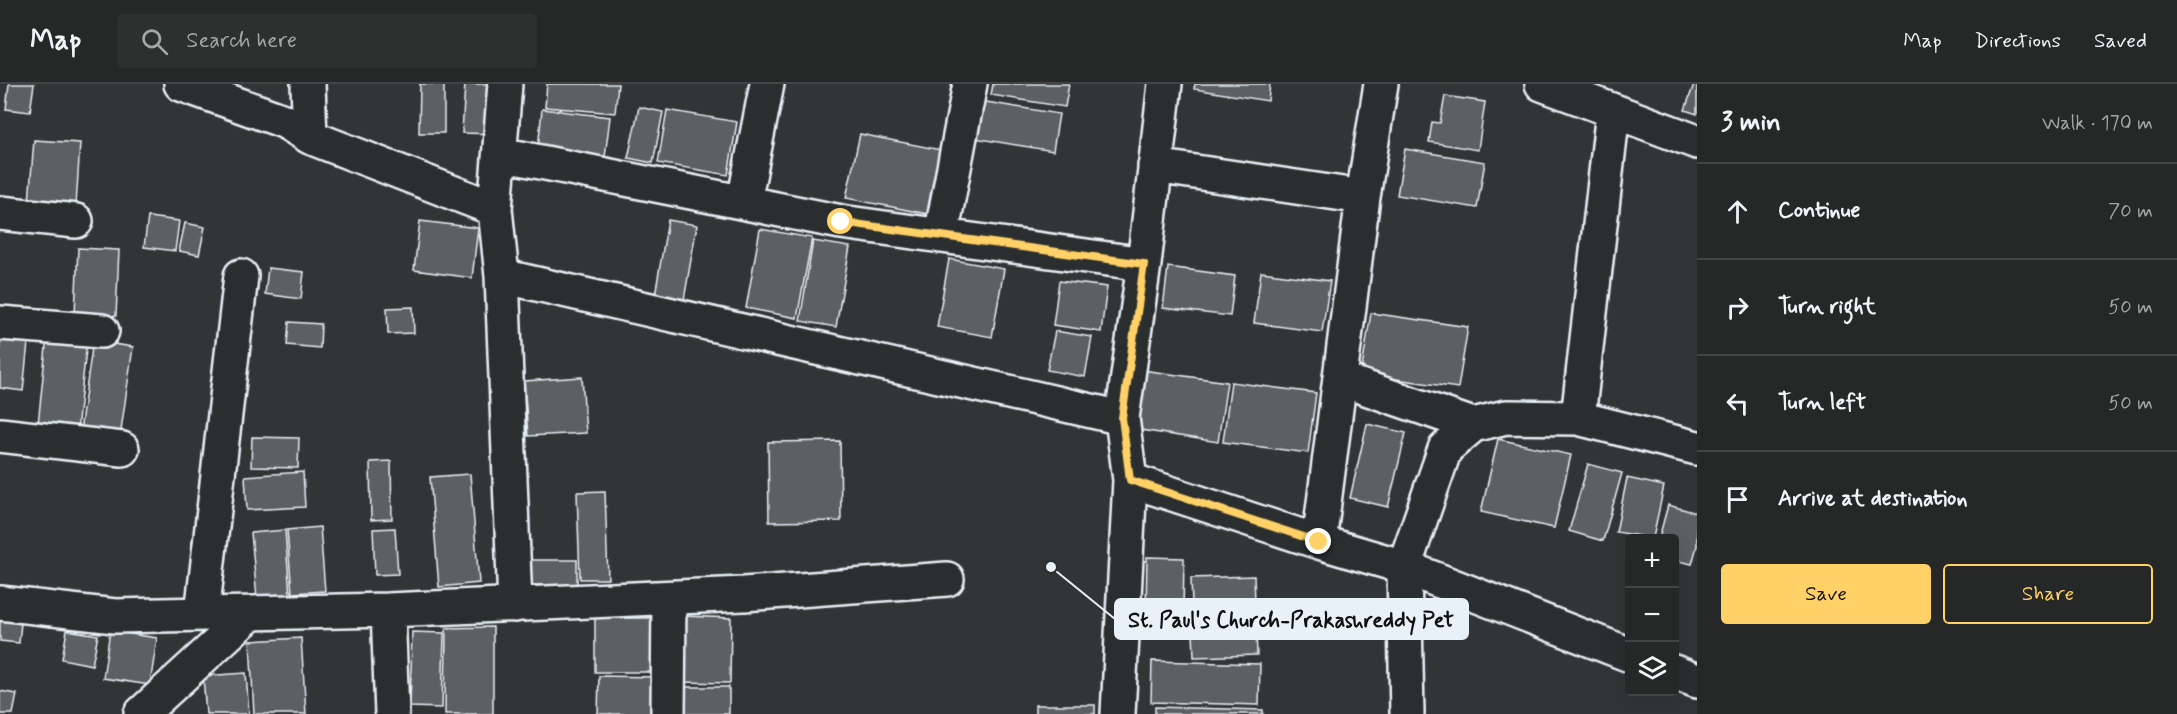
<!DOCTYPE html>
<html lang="en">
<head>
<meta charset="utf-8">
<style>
  :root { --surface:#262828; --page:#2e3030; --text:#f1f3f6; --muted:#a4a6a8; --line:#424445; --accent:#ffd166 }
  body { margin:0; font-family:Mynerve,sans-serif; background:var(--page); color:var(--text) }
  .controls { position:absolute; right:18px; bottom:18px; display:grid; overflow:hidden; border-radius:6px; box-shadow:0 6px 24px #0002 }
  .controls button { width:54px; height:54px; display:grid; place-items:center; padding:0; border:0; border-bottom:2px solid var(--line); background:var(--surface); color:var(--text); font:30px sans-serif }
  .stop { position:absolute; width:18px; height:18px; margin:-14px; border:4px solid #ffd166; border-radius:50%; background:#fff }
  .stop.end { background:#ffd166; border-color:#fff; box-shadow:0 2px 6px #0008 }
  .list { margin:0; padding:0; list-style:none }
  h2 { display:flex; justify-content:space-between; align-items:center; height:78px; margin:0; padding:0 24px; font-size:26px }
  h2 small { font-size:20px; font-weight:400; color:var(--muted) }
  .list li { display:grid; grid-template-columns:39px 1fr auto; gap:18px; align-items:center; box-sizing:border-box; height:96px; padding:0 24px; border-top:2px solid var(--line) }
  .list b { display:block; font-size:22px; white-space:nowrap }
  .list em { font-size:20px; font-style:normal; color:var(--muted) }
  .actions { display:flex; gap:12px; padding:18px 24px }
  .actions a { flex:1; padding:14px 0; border:2px solid var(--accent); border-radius:6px; text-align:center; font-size:21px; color:var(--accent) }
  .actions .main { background:var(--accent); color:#111 }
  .icon { flex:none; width:33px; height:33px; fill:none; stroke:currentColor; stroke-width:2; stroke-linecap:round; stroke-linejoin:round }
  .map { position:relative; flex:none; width:1697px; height:630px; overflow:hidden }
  header { display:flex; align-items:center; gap:36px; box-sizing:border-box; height:84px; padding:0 30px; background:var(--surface); border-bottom:2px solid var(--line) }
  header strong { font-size:28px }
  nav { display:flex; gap:33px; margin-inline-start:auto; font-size:21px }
  .search { width:420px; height:54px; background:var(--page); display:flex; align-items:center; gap:15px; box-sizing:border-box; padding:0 21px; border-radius:6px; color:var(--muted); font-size:22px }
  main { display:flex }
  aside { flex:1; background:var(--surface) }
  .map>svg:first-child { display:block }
</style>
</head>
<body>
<header>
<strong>Map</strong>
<div class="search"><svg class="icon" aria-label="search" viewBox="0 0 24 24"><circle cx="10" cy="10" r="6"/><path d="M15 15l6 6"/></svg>Search here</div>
<nav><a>Map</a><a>Directions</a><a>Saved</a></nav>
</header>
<main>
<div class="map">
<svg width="1697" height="630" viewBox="0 0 1697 630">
  <rect width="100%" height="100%" fill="#323536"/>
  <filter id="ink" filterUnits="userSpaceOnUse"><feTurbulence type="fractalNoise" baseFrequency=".0167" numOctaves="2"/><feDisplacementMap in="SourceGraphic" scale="12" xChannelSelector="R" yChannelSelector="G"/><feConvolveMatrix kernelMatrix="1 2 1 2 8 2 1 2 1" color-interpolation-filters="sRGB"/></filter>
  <g filter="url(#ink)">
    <!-- building -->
    <path fill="#5c6063" stroke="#e8f1f8" stroke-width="1.5" d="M 9,0 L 34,0 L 30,28 L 6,25 Z
      M 420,0 L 444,0 L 444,49 L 419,49 Z
      M 465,0 L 498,0 L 495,50 L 462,49 Z
      M 547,0 L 618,0 L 615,29 L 545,23 Z
      M 993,0 L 1069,0 L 1065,23 L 991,11 Z
      M 1195,0 L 1270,0 L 1268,17 L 1194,5 Z
      M 1694,0 L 1697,0 L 1697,30 L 1685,26 Z
      M 1445,12 L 1485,18 L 1478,66 L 1429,58 L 1432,38 L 1440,39 Z
      M 980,17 L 1059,30 L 1053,67 L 974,54 Z
      M 639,23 L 663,28 L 653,79 L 628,74 Z
      M 542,25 L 610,33 L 605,73 L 538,65 Z
      M 667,26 L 737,38 L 728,91 L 658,79 Z
      M 860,50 L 946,67 L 933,131 L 846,114 Z
      M 34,56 L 80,59 L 76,121 L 29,118 Z
      M 1405,65 L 1485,78 L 1477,124 L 1397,111 Z
      M 148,133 L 179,137 L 175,167 L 144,163 Z
      M 668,136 L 697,141 L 683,222 L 654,217 Z
      M 420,137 L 478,144 L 472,194 L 414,186 Z
      M 185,139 L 205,143 L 199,171 L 179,167 Z
      M 760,145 L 812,154 L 797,234 L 746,224 Z
      M 813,157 L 850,163 L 836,243 L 800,237 Z
      M 78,164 L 119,166 L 116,232 L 75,230 Z
      M 949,175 L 1004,185 L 992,253 L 937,243 Z
      M 1168,183 L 1235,192 L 1230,232 L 1163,224 Z
      M 268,184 L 304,188 L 301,215 L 265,210 Z
      M 1261,188 L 1330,197 L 1322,248 L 1254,239 Z
      M 1059,197 L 1107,203 L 1101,248 L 1053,241 Z
      M 413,223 L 414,249 L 388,250 L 387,224 Z
      M 1371,229 L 1468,243 L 1458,304 L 1361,290 Z
      M 289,238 L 321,240 L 320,264 L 287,261 Z
      M 0,247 L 29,249 L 23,307 L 0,304 Z
      M 1055,247 L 1092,253 L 1085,293 L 1047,286 Z
      M 47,253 L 87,257 L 77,346 L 38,341 Z
      M 93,257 L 133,263 L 120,353 L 80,347 Z
      M 1142,286 L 1227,298 L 1218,358 L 1134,345 Z
      M 582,293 L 586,349 L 528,352 L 524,297 Z
      M 1231,298 L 1316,309 L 1308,369 L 1223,358 Z
      M 1367,340 L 1406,349 L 1388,423 L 1350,414 Z
      M 252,353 L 299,354 L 298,384 L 251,383 Z
      M 1498,355 L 1571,371 L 1554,444 L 1481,428 Z
      M 840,357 L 841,437 L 769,438 L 768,358 Z
      M 391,377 L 392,435 L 371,436 L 370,378 Z
      M 1588,380 L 1622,389 L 1603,457 L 1569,447 Z
      M 303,388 L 305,423 L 247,426 L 245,392 Z
      M 470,390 L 479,499 L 439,503 L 430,393 Z
      M 1627,394 L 1664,402 L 1653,454 L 1616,448 Z
      M 605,407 L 608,495 L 580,495 L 577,408 Z
      M 1668,421 L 1697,429 L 1697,462 L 1692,480 L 1674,476 L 1674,454 L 1659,454 Z
      M 320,443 L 325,507 L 292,509 L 287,446 Z
      M 395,444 L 398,490 L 375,491 L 373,445 Z
      M 285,446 L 290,511 L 257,514 L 251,449 Z
      M 1147,473 L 1184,474 L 1183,529 L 1146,528 Z
      M 528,476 L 577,476 L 577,501 L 528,501 Z
      M 1254,492 L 1257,571 L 1194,573 L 1191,494 Z
      M 683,532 L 731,534 L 730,599 L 681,598 Z
      M 595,534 L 656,534 L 656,588 L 595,588 Z
      M 0,537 L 21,539 L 19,559 L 0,557 Z
      M 493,543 L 493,630 L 445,630 L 446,544 Z
      M 67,546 L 98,551 L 92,581 L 62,575 Z
      M 110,547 L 157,554 L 150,601 L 103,594 Z
      M 412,548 L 444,549 L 442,624 L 410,623 Z
      M 301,554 L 306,630 L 254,630 L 250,557 Z
      M 1152,577 L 1260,580 L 1259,621 L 1151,618 Z
      M 246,589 L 249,630 L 206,630 L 203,592 Z
      M 599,592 L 654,593 L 653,630 L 598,630 Z
      M 684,603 L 729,603 L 729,630 L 684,630 Z
      M 0,607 L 17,610 L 13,630 L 0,630 Z
      M 1035,621 L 1095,621 L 1095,630 L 1035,630 Z
      M 1155,623 L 1263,626 L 1263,630 L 1155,630 Z"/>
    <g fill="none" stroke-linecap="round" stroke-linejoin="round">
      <defs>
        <path id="minor" d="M 181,0 L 284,37 L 310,53 L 495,125
          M 308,0 L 310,53
          M 505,0 L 495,125 L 502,192 L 515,521
          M 1542,0 L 1697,58
          M 500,70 L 841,138 L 1144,180
          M 1155,82 L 1363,113
          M 744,118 L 767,0
          M 0,129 L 76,137
          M 941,152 L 970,0
          M 502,192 L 1122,334
          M 0,239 L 102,247
          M 1340,295 L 1473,341
          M 1578,334 L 1613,27
          M 0,351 L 122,365
          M 1130,396 L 1319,458 L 1404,483 L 1630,571
          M 1319,458 L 1363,113 L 1381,0
          M 0,519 L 115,532 L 388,526 L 744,510 L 947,495
          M 388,526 L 392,630
          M 202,530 L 241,192
          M 1674,588 L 1697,597
          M 141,630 L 251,529
          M 668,630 L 669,514
          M 1118,630 L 1130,396 L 1122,334 L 1144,180 L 1165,0
          M 1407,630 L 1404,483 L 1445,365 L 1473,341 L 1506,333 L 1578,334 L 1697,364"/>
      </defs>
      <!-- minor casing -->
      <use href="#minor" stroke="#e8f1f8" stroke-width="38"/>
      <!-- minor -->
      <use href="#minor" stroke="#2a2d2e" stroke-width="33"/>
    </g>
  </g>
  <g fill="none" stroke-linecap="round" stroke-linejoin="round" filter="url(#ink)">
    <!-- route -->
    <path stroke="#ffd166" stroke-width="8" d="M 841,138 L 1144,180 L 1122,334 L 1130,396 L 1319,458"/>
  </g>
  <!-- callouts -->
  <path fill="none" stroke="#e8f1f8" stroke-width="2" d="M1051 483L1115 535"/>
  <circle fill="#e8f1f8" stroke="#2a2d2e" stroke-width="2" cx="1051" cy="483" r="6"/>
  <rect fill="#e8f1f8" stroke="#e8f1f8" stroke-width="2" x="1115" y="515" width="353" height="40" rx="6"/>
  <g font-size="22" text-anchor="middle" font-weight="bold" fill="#111">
    <text x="1291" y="543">St. Paul's Church-Prakashreddy Pet</text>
  </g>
</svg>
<div class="controls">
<button>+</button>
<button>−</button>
<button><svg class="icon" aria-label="layers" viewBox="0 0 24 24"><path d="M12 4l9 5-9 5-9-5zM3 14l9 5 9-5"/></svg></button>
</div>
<div class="stop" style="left:841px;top:138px"></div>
<div class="stop end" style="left:1319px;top:458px"></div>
</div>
<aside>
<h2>3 min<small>Walk · 170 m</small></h2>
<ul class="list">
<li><svg class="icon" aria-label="ahead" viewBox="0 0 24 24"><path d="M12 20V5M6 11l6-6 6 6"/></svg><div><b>Continue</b></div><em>70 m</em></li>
<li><svg class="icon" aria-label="right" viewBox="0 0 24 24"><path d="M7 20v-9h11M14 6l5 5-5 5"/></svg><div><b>Turn right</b></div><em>50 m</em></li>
<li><svg class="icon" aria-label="left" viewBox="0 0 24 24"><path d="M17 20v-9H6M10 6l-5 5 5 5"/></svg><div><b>Turn left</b></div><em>50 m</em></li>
<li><svg class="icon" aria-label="arrive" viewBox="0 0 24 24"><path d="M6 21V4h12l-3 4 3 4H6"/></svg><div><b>Arrive at destination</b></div></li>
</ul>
<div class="actions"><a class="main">Save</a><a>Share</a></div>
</aside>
</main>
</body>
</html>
